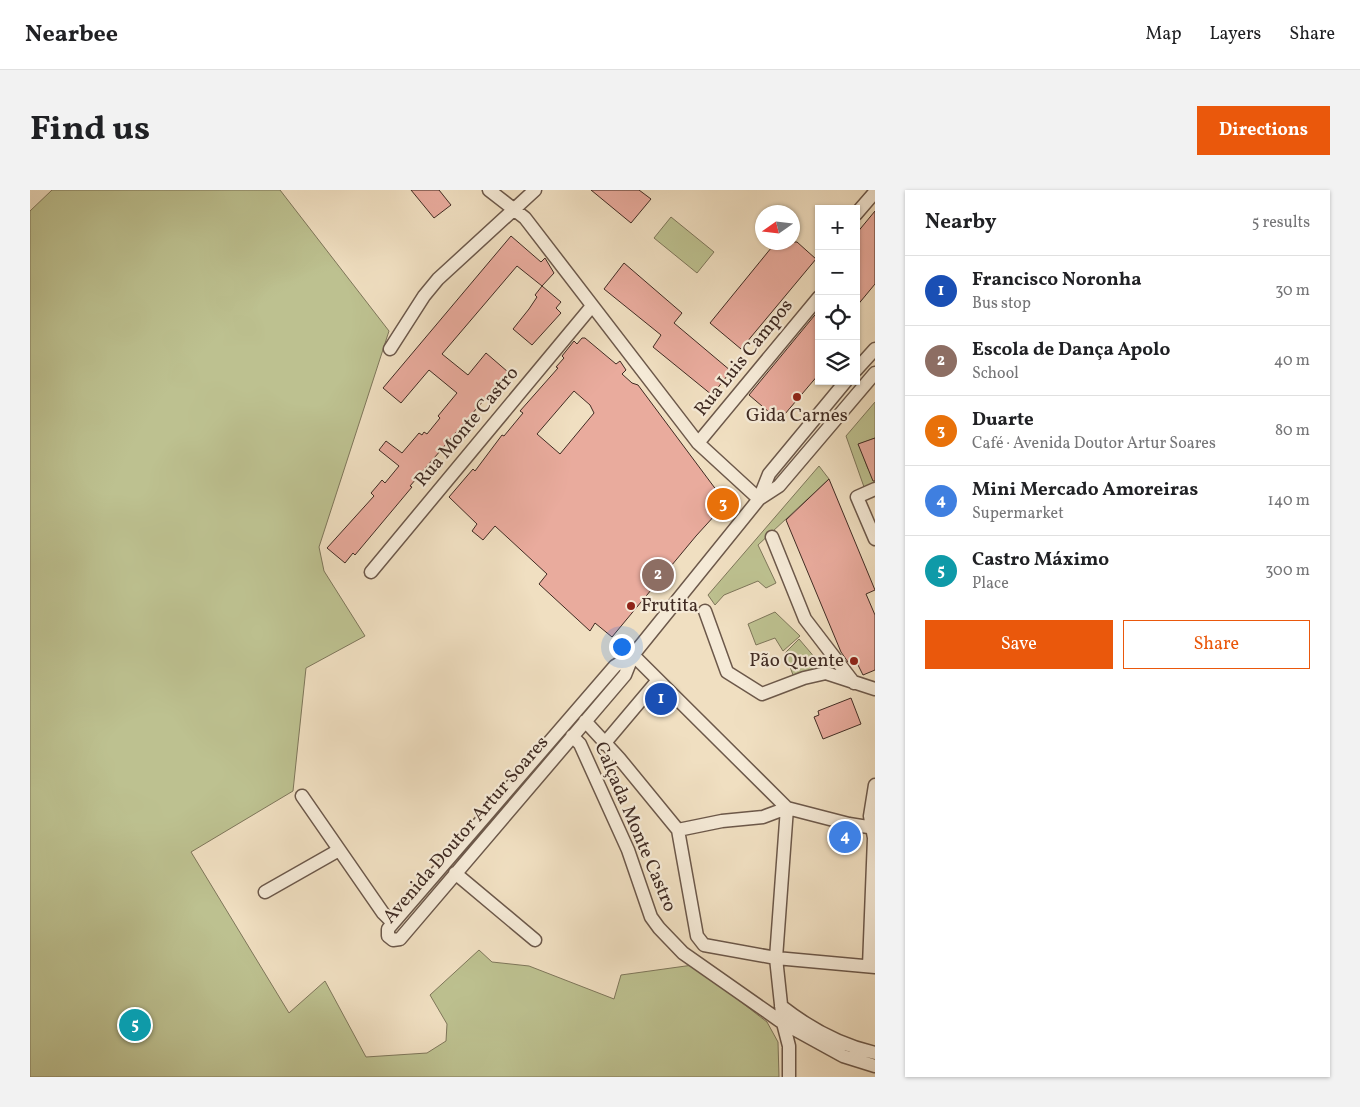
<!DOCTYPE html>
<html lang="en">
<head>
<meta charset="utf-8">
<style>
  :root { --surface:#fff; --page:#f2f2f2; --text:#202124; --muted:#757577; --line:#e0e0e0; --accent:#ea580c }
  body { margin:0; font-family:Vollkorn,serif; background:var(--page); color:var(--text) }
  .controls { position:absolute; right:15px; top:15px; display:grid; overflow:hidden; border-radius:0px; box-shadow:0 1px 4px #0004 }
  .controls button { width:45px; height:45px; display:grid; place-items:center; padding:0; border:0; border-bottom:1px solid var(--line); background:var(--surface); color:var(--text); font:25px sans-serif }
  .compass { position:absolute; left:725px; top:15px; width:45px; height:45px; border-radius:50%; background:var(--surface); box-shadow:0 1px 4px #0004; rotate:256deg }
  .you { position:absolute; left:591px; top:456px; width:18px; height:18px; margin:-12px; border:4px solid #fff; border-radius:50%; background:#1a73e8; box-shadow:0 0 0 8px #1a73e833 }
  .badge { display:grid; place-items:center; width:32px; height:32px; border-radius:50%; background:var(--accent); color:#fff; font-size:16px; font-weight:700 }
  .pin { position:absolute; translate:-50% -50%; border:2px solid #fff; box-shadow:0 1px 5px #0006 }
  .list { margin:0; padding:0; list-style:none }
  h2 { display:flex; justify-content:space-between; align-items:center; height:65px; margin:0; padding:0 20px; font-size:21px }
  h2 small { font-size:16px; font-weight:400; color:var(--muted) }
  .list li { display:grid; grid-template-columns:32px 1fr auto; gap:15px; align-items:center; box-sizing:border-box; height:70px; padding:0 20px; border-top:1px solid var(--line) }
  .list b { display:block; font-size:19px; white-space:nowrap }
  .list p { margin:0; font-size:16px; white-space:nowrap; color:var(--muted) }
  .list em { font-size:16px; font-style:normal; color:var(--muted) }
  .actions { display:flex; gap:10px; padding:15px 20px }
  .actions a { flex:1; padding:11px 0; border:1px solid var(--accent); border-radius:0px; text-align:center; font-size:18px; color:var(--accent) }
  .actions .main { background:var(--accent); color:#fff }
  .icon { flex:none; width:28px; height:28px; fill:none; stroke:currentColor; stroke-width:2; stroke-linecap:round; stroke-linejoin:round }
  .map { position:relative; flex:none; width:845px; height:887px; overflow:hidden; border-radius:0px }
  header { display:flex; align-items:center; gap:30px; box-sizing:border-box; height:70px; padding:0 25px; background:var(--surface); border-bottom:1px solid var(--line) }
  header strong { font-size:24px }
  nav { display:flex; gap:28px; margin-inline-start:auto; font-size:18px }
  .intro { display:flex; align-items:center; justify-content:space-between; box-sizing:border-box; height:120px; padding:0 30px }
  h1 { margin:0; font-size:35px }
  .button { padding:12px 22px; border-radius:0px; background:var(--accent); color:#fff; font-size:18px; font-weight:700 }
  main { display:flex; gap:30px; padding:0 30px }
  aside { flex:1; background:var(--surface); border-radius:0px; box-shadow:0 1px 4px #0004 }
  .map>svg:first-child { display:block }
</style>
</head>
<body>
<header>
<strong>Nearbee</strong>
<nav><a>Map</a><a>Layers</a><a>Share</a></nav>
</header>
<div class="intro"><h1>Find us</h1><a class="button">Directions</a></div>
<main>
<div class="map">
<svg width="845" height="887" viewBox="0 0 845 887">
  <rect width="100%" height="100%" fill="#f0dfc1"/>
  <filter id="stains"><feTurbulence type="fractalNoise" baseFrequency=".004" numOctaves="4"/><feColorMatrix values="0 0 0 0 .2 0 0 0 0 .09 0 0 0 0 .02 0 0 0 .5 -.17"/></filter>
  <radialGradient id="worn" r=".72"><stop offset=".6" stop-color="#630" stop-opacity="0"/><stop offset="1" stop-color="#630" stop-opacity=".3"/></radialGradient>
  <!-- green -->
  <path fill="#bdc190" stroke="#7e765a" d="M 22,0 L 250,0 L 359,141 L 289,357 L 294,381 L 335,446 L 276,478 L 263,601 L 161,662 L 259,823 L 295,791 L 336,867 L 397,863 L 416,851 L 417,834 L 400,805 L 449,760 L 462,772 L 499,776 L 584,809 L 591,785 L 663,775 L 737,832 L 748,852 L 749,887 L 0,887 L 0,21 Z
    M 641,27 L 684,62 L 667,83 L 624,48 Z
    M 845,212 L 845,248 L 829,254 L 838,279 L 845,277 L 845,293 L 834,297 L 816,246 Z
    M 789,276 L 799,289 L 728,355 L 746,393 L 736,398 L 728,391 L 694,405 L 685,415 L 678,405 Z
    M 745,422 L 770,446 L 753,461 L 745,448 L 726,455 L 718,434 Z
    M 769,449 L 792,476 L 763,485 L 755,463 Z"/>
  <!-- building -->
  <path fill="#e9ab9d" stroke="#402b23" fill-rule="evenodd" d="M 381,0 L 409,0 L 421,15 L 404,28 Z
    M 561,0 L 609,0 L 621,9 L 601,33 Z
    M 845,21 L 845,94 L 826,117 L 826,44 Z
    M 481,46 L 511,72 L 515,68 L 524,83 L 512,96 L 487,76 L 412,164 L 438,185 L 456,163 L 478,182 L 380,296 L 382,297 L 325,365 L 323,363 L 315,373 L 297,358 L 344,306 L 341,303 L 347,296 L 352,290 L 355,293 L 369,276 L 349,260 L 356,251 L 372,263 L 389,243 L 392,245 L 394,242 L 397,244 L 410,228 L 408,226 L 427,203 L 399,180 L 371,213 L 353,198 Z
    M 746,52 L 767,52 L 786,69 L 711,159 L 680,133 Z
    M 594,73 L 652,123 L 644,133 L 701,181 L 682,205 L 623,157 L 631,145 L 574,99 Z
    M 512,96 L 531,112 L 526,118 L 531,123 L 502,155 L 483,139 L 499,119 L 507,107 L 505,105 Z
    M 789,120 L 789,184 L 749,231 L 748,229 L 746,232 L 737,224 L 739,222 L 719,205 Z
    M 552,148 L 555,148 L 586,174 L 590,171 L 596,180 L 592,184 L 602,193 L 608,195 L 696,313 L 666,346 L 582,447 L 565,433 L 560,441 L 509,394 L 517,384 L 465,336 L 453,350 L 442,341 L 447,334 L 419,307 L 443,279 L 445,281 L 472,245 L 474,246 L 493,223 L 490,221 L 528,178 L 526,177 L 534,168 L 532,166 L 544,151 L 547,154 ZM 544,201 L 560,215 L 564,223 L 530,264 L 507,244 Z
    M 845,248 L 845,291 L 843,291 L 828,254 Z
    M 799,289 L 845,400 L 836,404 L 845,425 L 845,480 L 833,485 L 825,469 L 818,472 L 811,462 L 756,330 Z
    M 821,508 L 831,534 L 793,549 L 784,527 L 789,525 L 788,521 Z"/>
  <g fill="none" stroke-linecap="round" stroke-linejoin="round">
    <defs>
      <path id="minor" d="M 459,0 L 495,28 L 668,253 L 729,309
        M 826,24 L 845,2
        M 360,159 L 394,106 L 408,89 L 505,0
        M 826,180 L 845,159
        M 668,253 L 789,107
        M 845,299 L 827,307 L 845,349
        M 729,309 L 749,296 L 845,183
        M 742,347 L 775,429 L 824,493
        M 341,382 L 562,116
        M 675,421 L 697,482 L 732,504 L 774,488 L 796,483 L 845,499
        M 603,465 L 585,476 L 363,733 L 358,739 L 358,746 L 363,750 L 370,749 L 595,485 L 603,465 L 729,309 L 739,284 L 816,191
        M 603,465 L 757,618 L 819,634 L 845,638
        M 555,531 L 589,568 L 648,640 L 667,746 L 674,755 L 746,768 L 845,777
        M 542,546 L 550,554 L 598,660 L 621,727 L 629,738 L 653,763 L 753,833 L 813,866 L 845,876
        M 574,554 L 628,490
        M 272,606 L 353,723 L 363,733
        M 648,640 L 692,631 L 733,627 L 757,618 L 746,768 L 753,833 L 759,856 L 759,887
        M 425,683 L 505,750
        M 235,702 L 309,660
        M 839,776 L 844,648 L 840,626 L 845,595
        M 751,816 C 779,838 810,855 845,863"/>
    </defs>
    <!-- minor casing -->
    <use href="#minor" stroke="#6c584a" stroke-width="15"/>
    <!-- minor -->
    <use href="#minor" stroke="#f5ead7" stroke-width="12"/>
  </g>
  <!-- markers -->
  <g fill="#8f2418" stroke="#f5ead7" stroke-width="2">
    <circle cx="767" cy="207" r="5"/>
    <circle cx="601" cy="416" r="5"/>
    <circle cx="824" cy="471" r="5"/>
  </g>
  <g text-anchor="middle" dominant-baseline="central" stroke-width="4.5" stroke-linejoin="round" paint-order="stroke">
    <!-- street labels -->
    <g font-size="19" fill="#402b23" stroke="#f5ead7">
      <text transform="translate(714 168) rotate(-51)">Rua Luis Campos</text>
      <text transform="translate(437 237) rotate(-50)">Rua Monte Castro</text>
      <text transform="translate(605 637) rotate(67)">Calçada Monte Castro</text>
      <text transform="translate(436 640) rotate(-49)">Avenida Doutor Artur Soares</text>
    </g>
    <!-- poi labels -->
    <g font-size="19" fill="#402b23" stroke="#f5ead7">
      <text x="767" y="226">Gida Carnes</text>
      <text x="611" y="416" text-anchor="start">Frutita</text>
      <text x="814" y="471" text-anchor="end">Pão Quente</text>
    </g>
  </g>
  <rect width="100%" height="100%" filter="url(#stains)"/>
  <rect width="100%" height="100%" fill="url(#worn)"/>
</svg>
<div class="controls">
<button>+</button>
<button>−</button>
<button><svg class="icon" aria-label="locate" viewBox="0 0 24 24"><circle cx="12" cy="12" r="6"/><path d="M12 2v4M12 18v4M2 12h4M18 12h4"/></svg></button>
<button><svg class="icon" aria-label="layers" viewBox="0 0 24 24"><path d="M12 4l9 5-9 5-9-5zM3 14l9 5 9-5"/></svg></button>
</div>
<svg class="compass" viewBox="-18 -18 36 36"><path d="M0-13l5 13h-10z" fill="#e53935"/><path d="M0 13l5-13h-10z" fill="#757577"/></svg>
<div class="you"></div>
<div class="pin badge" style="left:631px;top:509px;background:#1a4fb4">1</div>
<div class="pin badge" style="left:628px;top:385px;background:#8d6e63">2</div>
<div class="pin badge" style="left:693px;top:314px;background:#e8710a">3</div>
<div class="pin badge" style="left:815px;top:647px;background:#3f7fe0">4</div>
<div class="pin badge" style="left:105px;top:835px;background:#0f9aa8">5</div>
</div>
<aside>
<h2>Nearby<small>5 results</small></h2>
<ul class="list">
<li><span class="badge" style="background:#1a4fb4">1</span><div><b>Francisco Noronha</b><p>Bus stop</p></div><em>30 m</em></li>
<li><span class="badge" style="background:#8d6e63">2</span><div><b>Escola de Dança Apolo</b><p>School</p></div><em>40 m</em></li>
<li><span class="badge" style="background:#e8710a">3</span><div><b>Duarte</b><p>Café · Avenida Doutor Artur Soares</p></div><em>80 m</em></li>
<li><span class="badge" style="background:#3f7fe0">4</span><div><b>Mini Mercado Amoreiras</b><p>Supermarket</p></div><em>140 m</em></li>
<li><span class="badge" style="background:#0f9aa8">5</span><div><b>Castro Máximo</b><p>Place</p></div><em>300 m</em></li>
</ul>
<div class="actions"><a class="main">Save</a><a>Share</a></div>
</aside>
</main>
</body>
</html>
